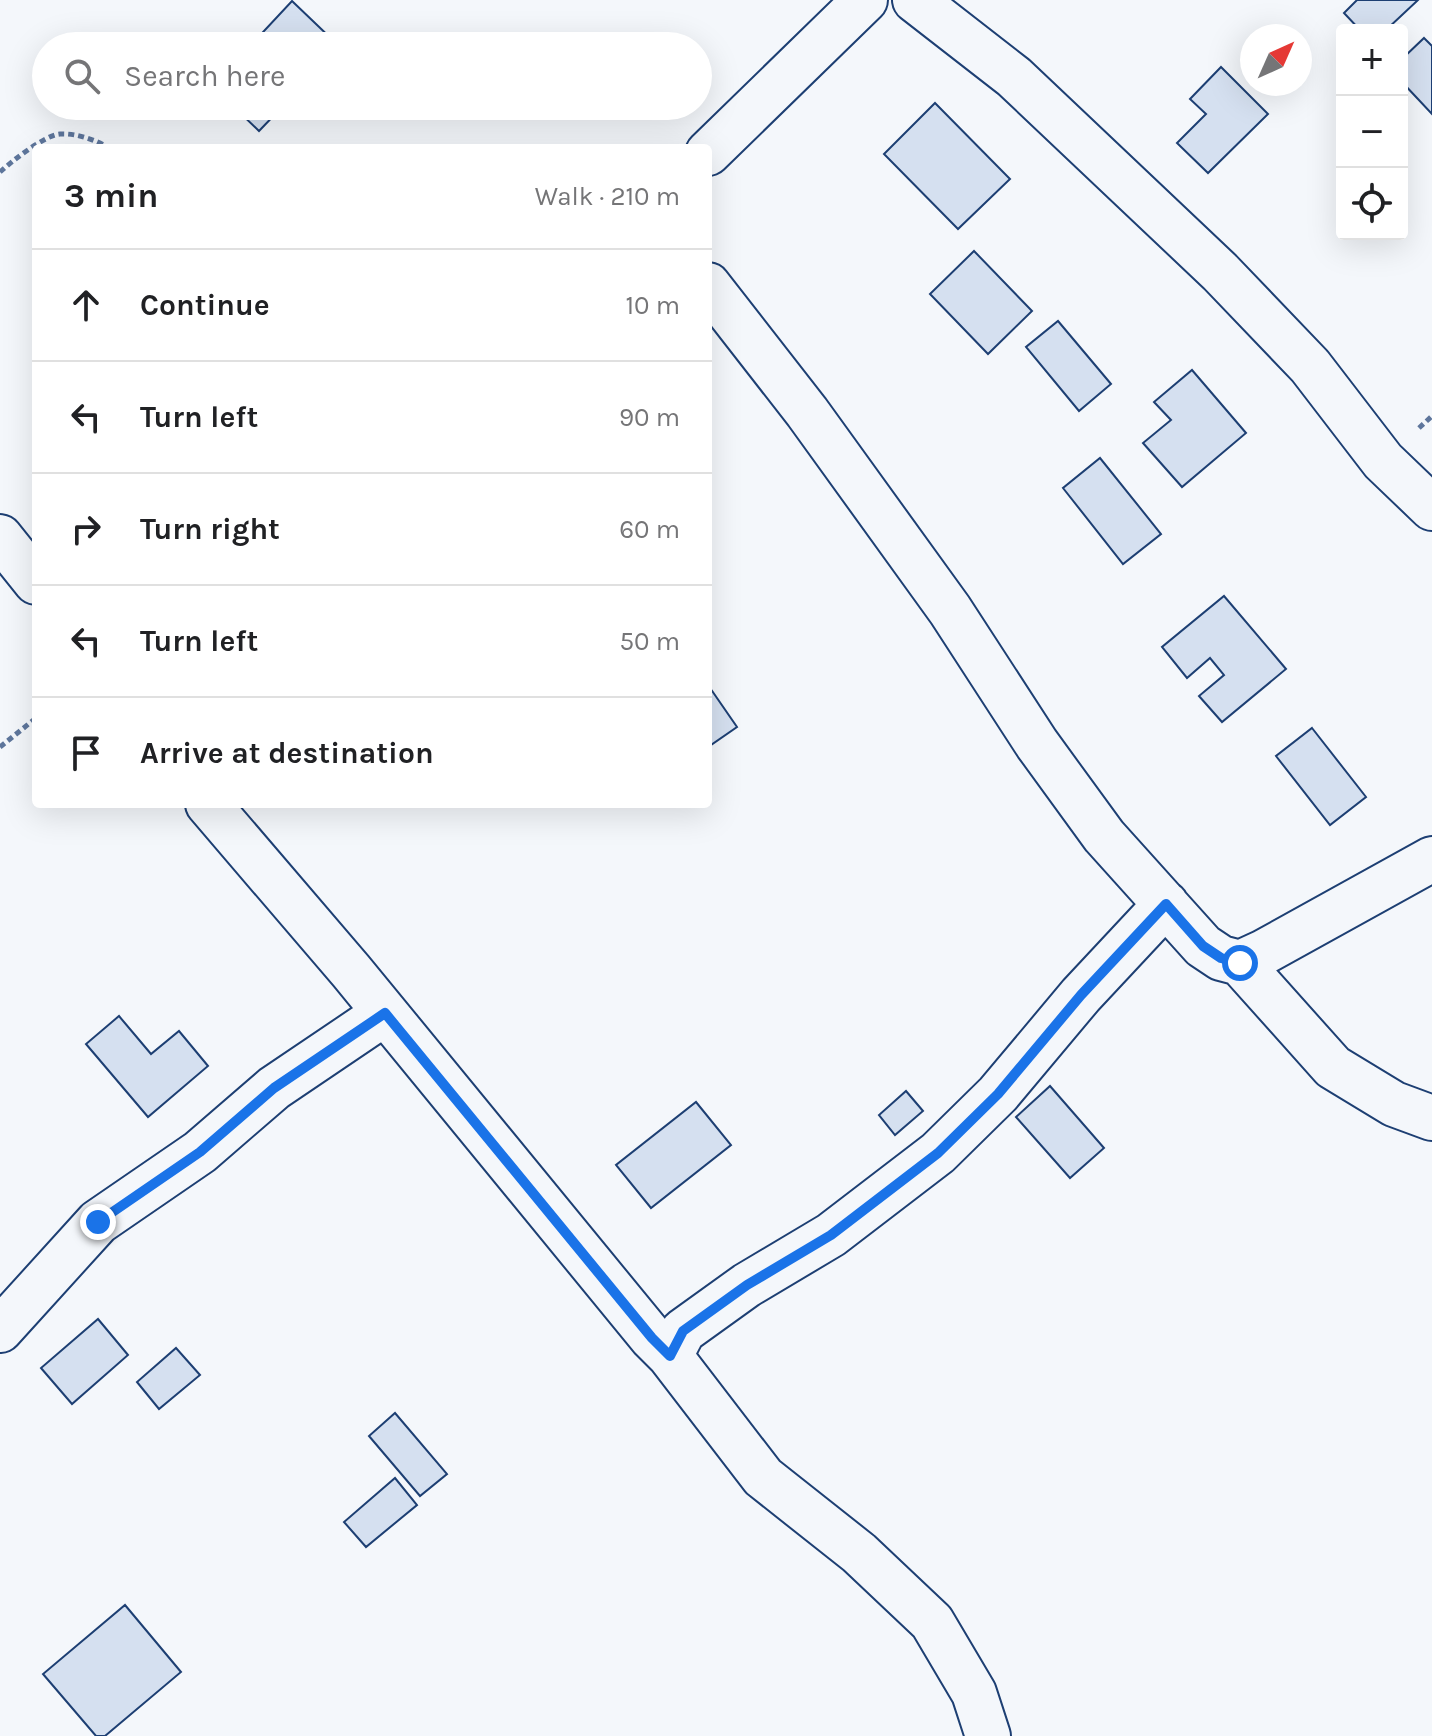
<!DOCTYPE html>
<html lang="en">
<head>
<meta charset="utf-8">
<style>
  :root { --surface:#fff; --page:#f2f2f2; --text:#202124; --muted:#757577; --line:#e0e0e0 }
  body { margin:0; font-family:Karla,sans-serif; background:var(--page); color:var(--text) }
  .controls { position:absolute; right:24px; top:24px; display:grid; overflow:hidden; border-radius:8px; box-shadow:0 8px 32px #0002 }
  .controls button { width:72px; height:72px; display:grid; place-items:center; padding:0; border:0; border-bottom:2px solid var(--line); background:var(--surface); color:var(--text); font:40px sans-serif }
  .compass { position:absolute; left:1240px; top:24px; width:72px; height:72px; border-radius:50%; background:var(--surface); box-shadow:0 8px 32px #0002; rotate:45deg }
  .stop { position:absolute; width:24px; height:24px; margin:-18px; border:6px solid #1a73e8; border-radius:50%; background:#fff }
  .stop.end { background:#1a73e8; border-color:#fff; box-shadow:0 2px 8px #0008 }
  .list { margin:0; padding:0; list-style:none }
  h2 { display:flex; justify-content:space-between; align-items:center; height:104px; margin:0; padding:0 32px; font-size:34px }
  h2 small { font-size:26px; font-weight:400; color:var(--muted) }
  .list li { display:grid; grid-template-columns:52px 1fr auto; gap:24px; align-items:center; box-sizing:border-box; height:112px; padding:0 32px; border-top:2px solid var(--line) }
  .list b { display:block; font-size:30px; white-space:nowrap }
  .list em { font-size:26px; font-style:normal; color:var(--muted) }
  .icon { flex:none; width:44px; height:44px; fill:none; stroke:currentColor; stroke-width:2; stroke-linecap:round; stroke-linejoin:round }
  .map { position:relative; flex:none; width:1432px; height:1736px; overflow:hidden }
  .search { position:absolute; background:var(--surface); box-shadow:0 8px 32px #0002; left:32px; top:32px; width:680px; height:88px; display:flex; align-items:center; gap:20px; box-sizing:border-box; padding:0 28px; border-radius:44px; color:var(--muted); font-size:30px }
  .panel { position:absolute; background:var(--surface); box-shadow:0 8px 32px #0002; left:32px; top:144px; width:680px; height:664px; border-radius:8px }
  .map>svg:first-child { display:block }
</style>
</head>
<body>
<div class="map">
<svg width="1432" height="1736" viewBox="0 0 1432 1736">
  <rect width="100%" height="100%" fill="#f4f7fb"/>
  <!-- building -->
  <path fill="#d5e0f0" stroke="#1d3f73" stroke-width="2" d="M 1357,0 L 1418,0 L 1386,30 L 1360,30 L 1344,13 Z
    M 292,1 L 339,46 L 250,46 Z
    M 1424,38 L 1432,46 L 1432,114 L 1402,82 L 1402,59 Z
    M 1221,67 L 1268,114 L 1208,173 L 1177,143 L 1206,114 L 1190,99 Z
    M 935,103 L 1010,179 L 958,229 L 884,154 Z
    M 233,106 L 283,106 L 259,131 Z
    M 974,251 L 1032,311 L 988,354 L 930,294 Z
    M 1058,321 L 1111,384 L 1079,411 L 1026,347 Z
    M 1192,370 L 1246,433 L 1182,487 L 1143,443 L 1171,420 L 1154,402 Z
    M 1100,458 L 1161,534 L 1123,564 L 1063,488 Z
    M 1224,596 L 1286,669 L 1222,722 L 1199,696 L 1224,675 L 1210,658 L 1187,678 L 1162,647 Z
    M 708,685 L 737,727 L 708,747 Z
    M 1312,728 L 1366,797 L 1330,825 L 1276,756 Z
    M 119,1016 L 151,1054 L 179,1031 L 208,1066 L 148,1117 L 86,1044 Z
    M 1050,1086 L 1104,1148 L 1070,1178 L 1016,1117 Z
    M 906,1091 L 923,1111 L 895,1135 L 879,1115 Z
    M 696,1102 L 731,1145 L 651,1208 L 616,1165 Z
    M 98,1319 L 128,1355 L 72,1404 L 41,1368 Z
    M 176,1348 L 200,1375 L 159,1409 L 137,1382 Z
    M 395,1413 L 447,1474 L 420,1496 L 369,1436 Z
    M 395,1478 L 417,1505 L 366,1547 L 344,1522 Z
    M 125,1605 L 181,1672 L 105,1736 L 96,1736 L 43,1674 Z"/>
  <g fill="none" stroke-linecap="round" stroke-linejoin="round">
    <defs>
      <path id="minor" d="M 915,0 L 1014,77 L 1220,272 L 1310,366 L 1383,461 L 1432,508
        M 708,153 L 865,0
        M 708,285 L 807,412 L 950,610 L 1037,744 L 1104,836 L 1203,946 L 1221,958 L 1240,963 L 1264,952 L 1432,859
        M 0,537 L 36,582
        M 208,804 L 351,971 L 652,1338 L 670,1356 L 763,1477 L 859,1553 L 932,1622 L 974,1693 L 988,1736
        M 1240,963 L 1333,1067 L 1394,1104 L 1432,1118
        M 0,1330 L 98,1222 L 200,1152 L 274,1088 L 385,1013
        M 670,1356 L 683,1331 L 747,1285 L 831,1235 L 938,1153 L 998,1094 L 1081,995 L 1166,904"/>
    </defs>
    <!-- minor casing -->
    <use href="#minor" stroke="#1d3f73" stroke-width="48"/>
    <!-- path -->
    <path stroke="#5e769c" stroke-width="5" stroke-dasharray="6 4" stroke-linecap="butt" d="M 0,172 C 12,161 45,135 60,134 C 76,133 96,140 109,148
      M 1419,428 L 1432,416
      M 0,747 L 36,718"/>
    <!-- minor -->
    <use href="#minor" stroke="#f4f7fb" stroke-width="44"/>
  </g>
  <g fill="none" stroke-linecap="round" stroke-linejoin="round">
    <!-- route -->
    <path stroke="#1a73e8" stroke-width="10" d="M 98,1222 L 200,1152 L 274,1088 L 385,1013 L 652,1338 L 670,1356 L 683,1331 L 747,1285 L 831,1235 L 938,1153 L 998,1094 L 1081,995 L 1166,904 L 1203,946 L 1221,958 L 1240,963"/>
  </g>
</svg>
<div class="controls">
<button>+</button>
<button>−</button>
<button><svg class="icon" aria-label="locate" viewBox="0 0 24 24"><circle cx="12" cy="12" r="6"/><path d="M12 2v4M12 18v4M2 12h4M18 12h4"/></svg></button>
</div>
<svg class="compass" viewBox="-18 -18 36 36"><path d="M0-13l5 13h-10z" fill="#e53935"/><path d="M0 13l5-13h-10z" fill="#757577"/></svg>
<div class="stop" style="left:1240px;top:963px"></div>
<div class="stop end" style="left:98px;top:1222px"></div>
<div class="search"><svg class="icon" aria-label="search" viewBox="0 0 24 24"><circle cx="10" cy="10" r="6"/><path d="M15 15l6 6"/></svg>Search here</div>
<section class="panel">
<h2>3 min<small>Walk · 210 m</small></h2>
<ul class="list">
<li><svg class="icon" aria-label="ahead" viewBox="0 0 24 24"><path d="M12 20V5M6 11l6-6 6 6"/></svg><div><b>Continue</b></div><em>10 m</em></li>
<li><svg class="icon" aria-label="left" viewBox="0 0 24 24"><path d="M17 20v-9H6M10 6l-5 5 5 5"/></svg><div><b>Turn left</b></div><em>90 m</em></li>
<li><svg class="icon" aria-label="right" viewBox="0 0 24 24"><path d="M7 20v-9h11M14 6l5 5-5 5"/></svg><div><b>Turn right</b></div><em>60 m</em></li>
<li><svg class="icon" aria-label="left" viewBox="0 0 24 24"><path d="M17 20v-9H6M10 6l-5 5 5 5"/></svg><div><b>Turn left</b></div><em>50 m</em></li>
<li><svg class="icon" aria-label="arrive" viewBox="0 0 24 24"><path d="M6 21V4h12l-3 4 3 4H6"/></svg><div><b>Arrive at destination</b></div></li>
</ul>
</section>
</div>
</body>
</html>
